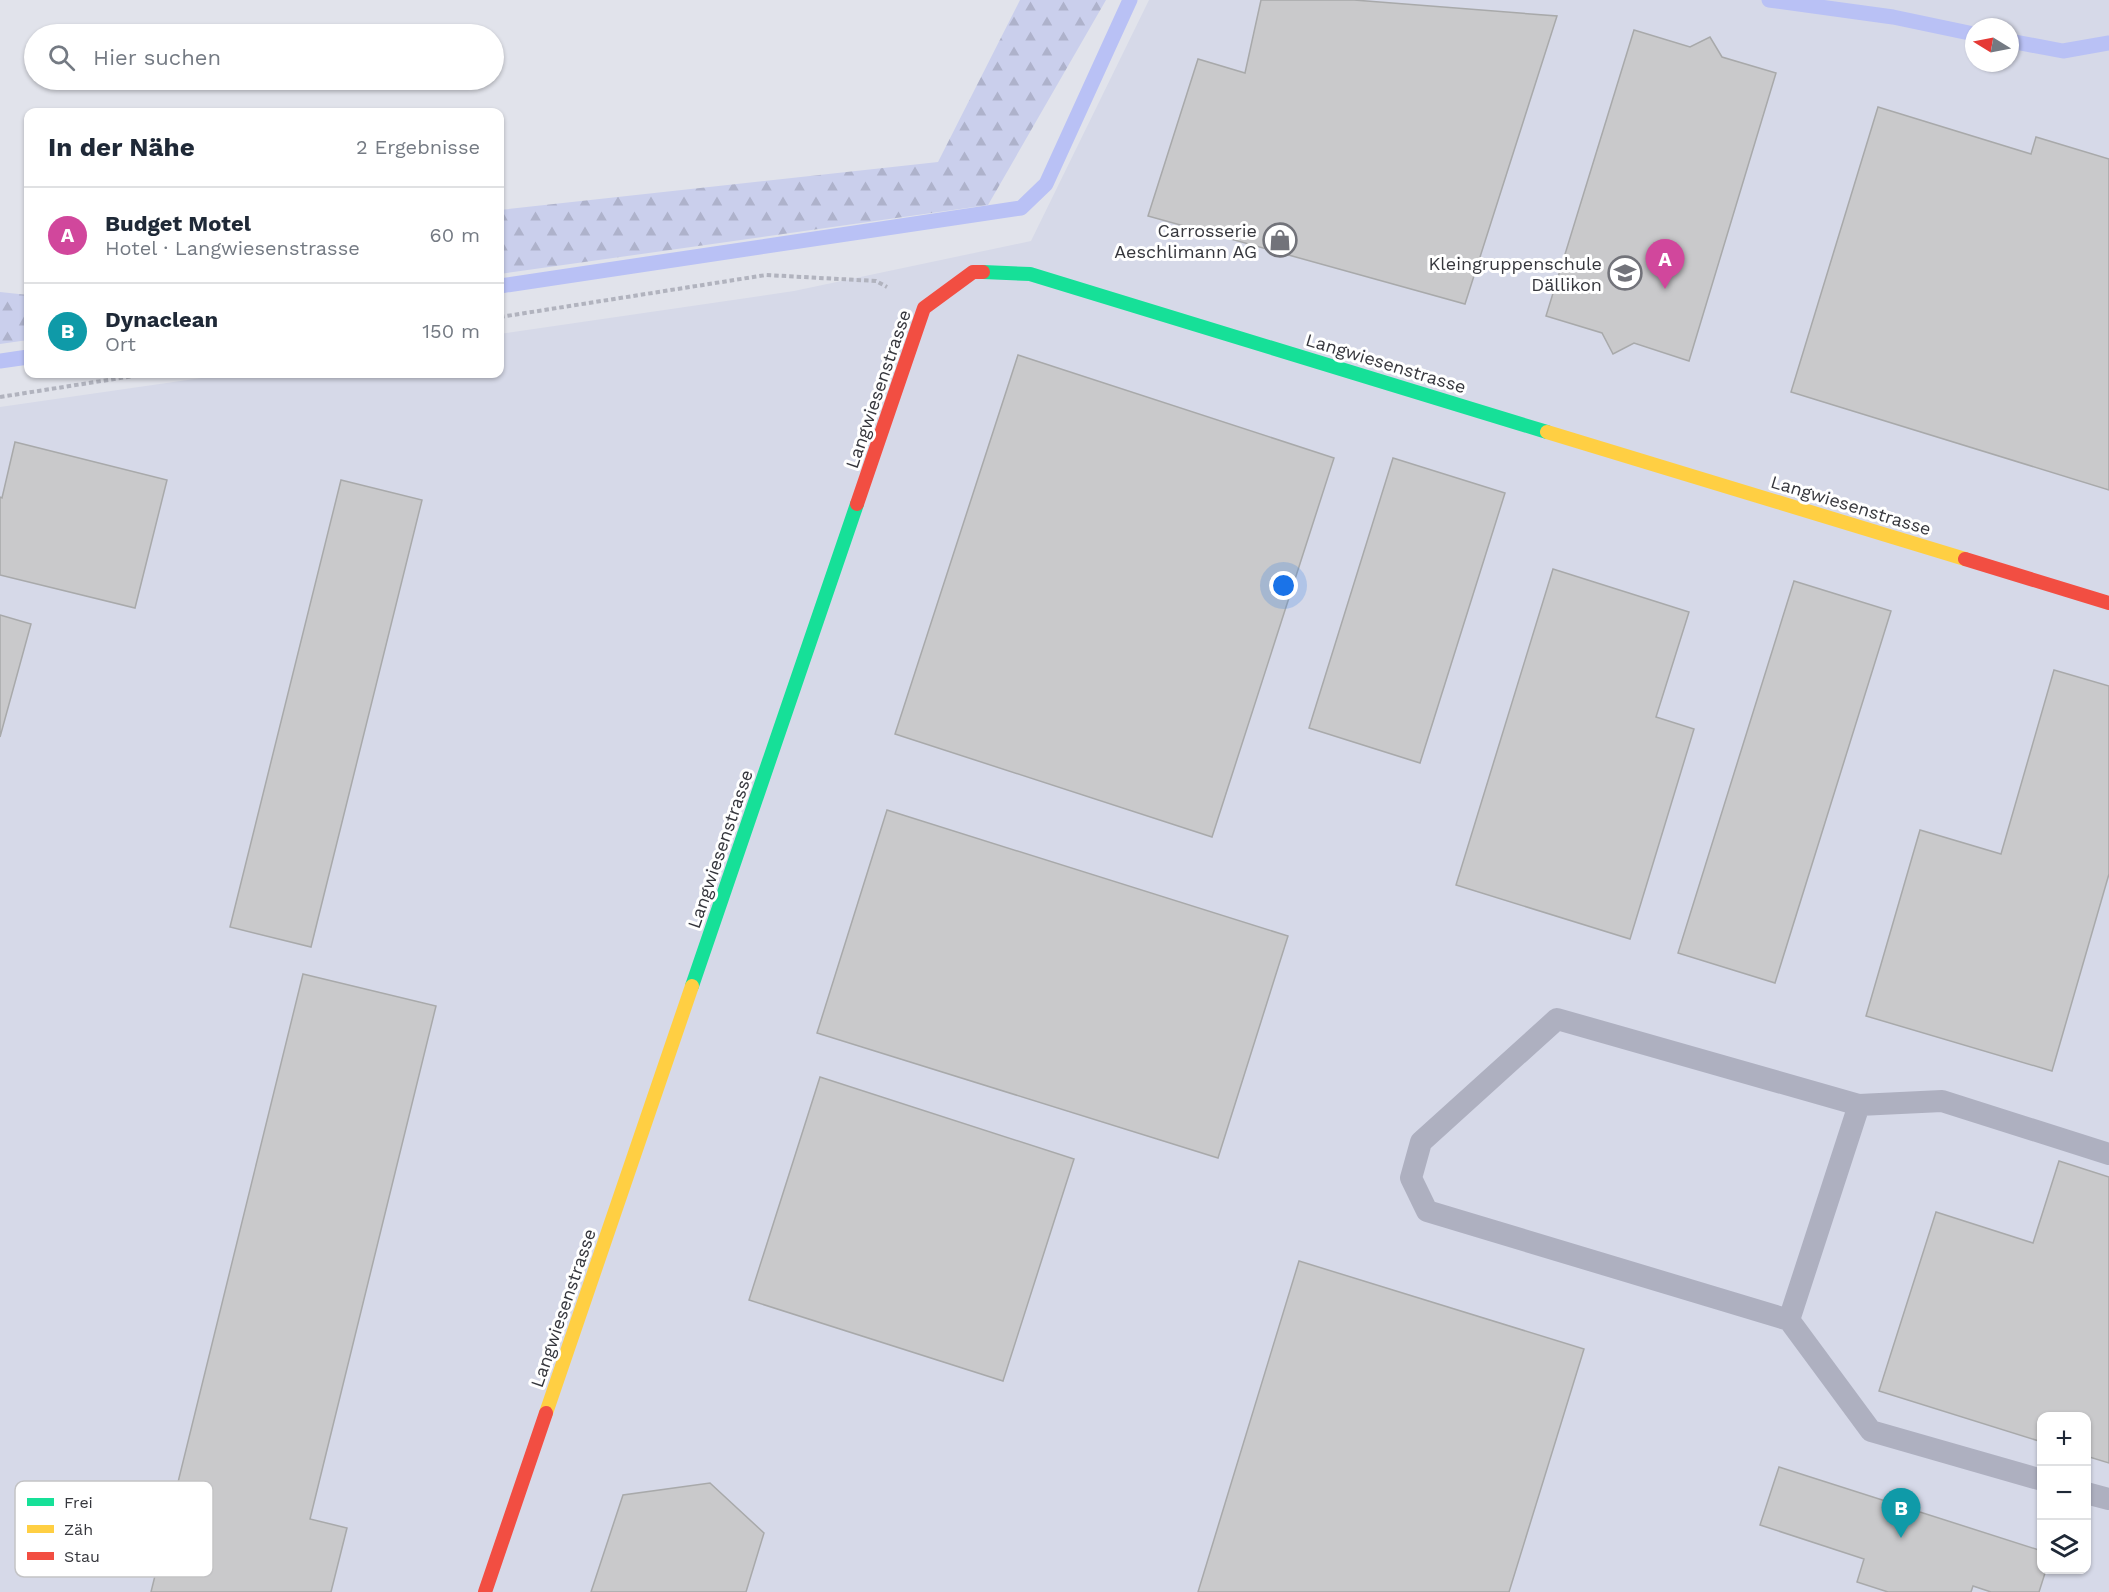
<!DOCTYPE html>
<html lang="de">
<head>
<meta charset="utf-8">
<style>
  :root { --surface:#fff; --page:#f2f2f3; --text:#1f2937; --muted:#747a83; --line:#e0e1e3; --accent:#72737a }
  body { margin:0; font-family:"Work Sans",sans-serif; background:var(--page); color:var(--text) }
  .controls { position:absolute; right:18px; bottom:18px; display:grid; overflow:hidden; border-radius:12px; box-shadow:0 2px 4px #0004 }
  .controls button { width:54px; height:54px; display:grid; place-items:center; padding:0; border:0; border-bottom:2px solid var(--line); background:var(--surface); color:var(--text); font:30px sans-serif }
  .compass { position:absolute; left:1965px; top:18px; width:54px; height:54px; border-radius:50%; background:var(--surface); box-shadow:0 2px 4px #0004; rotate:280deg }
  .you { position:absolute; left:1284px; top:586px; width:21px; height:21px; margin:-15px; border:4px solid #fff; border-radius:50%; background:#1a73e8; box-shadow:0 0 0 9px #1a73e833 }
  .badge { display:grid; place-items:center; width:39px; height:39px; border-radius:50%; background:var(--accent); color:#fff; font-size:20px; font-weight:700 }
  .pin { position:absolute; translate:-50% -50px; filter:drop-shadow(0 2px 3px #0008) }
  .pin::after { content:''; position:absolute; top:32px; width:21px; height:18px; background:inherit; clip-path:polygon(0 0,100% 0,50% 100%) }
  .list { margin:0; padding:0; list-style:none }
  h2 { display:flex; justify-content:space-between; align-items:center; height:78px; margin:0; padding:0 24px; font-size:26px }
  h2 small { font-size:20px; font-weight:400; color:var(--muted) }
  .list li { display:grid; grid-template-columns:39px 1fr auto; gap:18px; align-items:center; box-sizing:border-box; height:96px; padding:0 24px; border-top:2px solid var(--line) }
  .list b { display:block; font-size:22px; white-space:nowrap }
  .list p { margin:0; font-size:20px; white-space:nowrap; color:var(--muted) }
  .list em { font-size:20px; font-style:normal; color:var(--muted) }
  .icon { flex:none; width:33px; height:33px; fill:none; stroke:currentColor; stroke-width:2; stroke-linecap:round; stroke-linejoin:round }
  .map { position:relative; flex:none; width:2109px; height:1592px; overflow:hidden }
  .search { position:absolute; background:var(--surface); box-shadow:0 2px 4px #0004; left:24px; top:24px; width:480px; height:66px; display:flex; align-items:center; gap:15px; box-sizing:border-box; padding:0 21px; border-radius:33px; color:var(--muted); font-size:22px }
  .panel { position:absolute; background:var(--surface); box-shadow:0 2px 4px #0004; left:24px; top:108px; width:480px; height:270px; border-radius:12px }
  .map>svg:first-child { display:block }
</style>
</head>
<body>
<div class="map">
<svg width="2109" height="1592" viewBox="0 0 2109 1592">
  <defs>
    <pattern id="forest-firs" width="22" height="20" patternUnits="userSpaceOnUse" patternTransform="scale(1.5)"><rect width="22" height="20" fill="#cacfec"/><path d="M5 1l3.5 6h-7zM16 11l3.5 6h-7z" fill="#aeb2cb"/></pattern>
  </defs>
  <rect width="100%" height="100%" fill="#e1e3eb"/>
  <!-- built -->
  <path fill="#d6d9e8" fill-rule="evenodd" d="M 1149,0 L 2109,0 L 2109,1592 L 0,1592 L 0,407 L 229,374 L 500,374 L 500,334 L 794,291 L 1031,241 ZM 1974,27 L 2010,27 L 2010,63 L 1974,63 ZM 2042,1416 L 2086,1416 L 2086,1570 L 2042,1570 Z"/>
  <!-- forest -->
  <path fill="url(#forest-firs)" d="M 1020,0 L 1106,0 L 988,205 L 500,274 L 500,210 L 938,162 Z
    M 0,292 L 28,295 L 28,340 L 0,344 Z"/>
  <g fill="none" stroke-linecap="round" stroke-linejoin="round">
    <!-- stream -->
    <path stroke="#b9c1f5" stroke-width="15" d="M 1769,0 L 1893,17 L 1974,34
      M 2010,41 L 2063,51 L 2109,43
      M 500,286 L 1021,208 L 1046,184 L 1130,0
      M 0,361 L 28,357"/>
  </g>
  <!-- building -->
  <path fill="#c9c9cb" stroke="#a8a9aa" stroke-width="1.5" d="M 1261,0 L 1354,0 L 1557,16 L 1465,304 L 1148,216 L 1198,59 L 1245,73 Z
    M 1634,30 L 1690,47 L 1710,37 L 1722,57 L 1776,73 L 1689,361 L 1634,343 L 1613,354 L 1602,333 L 1546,316 Z
    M 1878,107 L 2031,154 L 2036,137 L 2109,159 L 2109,490 L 1791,392 Z
    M 1018,355 L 1334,458 L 1212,837 L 895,734 Z
    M 15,442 L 167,480 L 135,608 L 0,575 L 0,497 L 2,498 Z
    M 1393,458 L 1505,493 L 1420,763 L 1309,728 Z
    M 341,480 L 422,500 L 311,947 L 230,927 Z
    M 1553,569 L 1689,612 L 1656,717 L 1694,729 L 1630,939 L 1456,885 Z
    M 1794,581 L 1891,611 L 1775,983 L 1678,953 Z
    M 0,615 L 31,624 L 0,737 Z
    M 2054,670 L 2109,686 L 2109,874 L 2052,1071 L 1866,1016 L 1920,830 L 2001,854 Z
    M 887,810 L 1288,936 L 1218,1158 L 817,1033 Z
    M 303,974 L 436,1006 L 310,1519 L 347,1528 L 331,1592 L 151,1592 Z
    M 820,1077 L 1074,1159 L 1003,1381 L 749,1300 Z
    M 2059,1161 L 2109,1177 L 2109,1463 L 2086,1456 L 2086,1416 L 2042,1416 L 2042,1442 L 1879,1391 L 1936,1212 L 2033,1243 Z
    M 1299,1261 L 1584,1349 L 1509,1592 L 1198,1592 Z
    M 1779,1467 L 2042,1551 L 2042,1570 L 2046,1570 L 2039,1592 L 1991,1592 L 1973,1586 L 1971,1592 L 1888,1592 L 1857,1582 L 1864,1559 L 1760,1525 Z
    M 710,1483 L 764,1533 L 746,1592 L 591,1592 L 623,1495 Z"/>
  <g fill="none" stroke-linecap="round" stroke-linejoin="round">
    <!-- path -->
    <path stroke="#b1b3be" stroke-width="4" stroke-dasharray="4.5 3" stroke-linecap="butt" d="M 500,317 L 766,275 L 876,281 L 887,287
      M 0,397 L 146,374"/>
    <!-- lane -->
    <path stroke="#aeb0c0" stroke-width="22" d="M 1789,1320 L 1859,1105
      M 2042,1480 L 1871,1431 L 1789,1320 L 1427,1211 L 1411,1178 L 1421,1142 L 1557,1019 L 1859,1105 L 1942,1101 L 2109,1154
      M 2086,1493 L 2109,1499"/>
    <!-- fast -->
    <path stroke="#16e098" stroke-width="14" d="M 983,272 L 1030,274 L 1547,432
      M 692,986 L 857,504"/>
    <!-- slow -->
    <path stroke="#ffcf43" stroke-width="14" d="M 1547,432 L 1965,559
      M 546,1413 L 692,986"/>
    <!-- jam -->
    <path stroke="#f24e42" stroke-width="14" d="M 857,504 L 924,308 L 973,272 L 983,272
      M 1965,559 L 2109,603
      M 485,1592 L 546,1413"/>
  </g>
  <!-- icons -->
  <defs>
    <symbol id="shop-ring" viewBox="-11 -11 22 22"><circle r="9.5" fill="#fff" stroke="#72737a" stroke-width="1.5"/><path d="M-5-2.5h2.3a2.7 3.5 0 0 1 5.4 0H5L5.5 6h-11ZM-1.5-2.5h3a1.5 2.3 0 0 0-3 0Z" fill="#72737a"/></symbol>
    <symbol id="school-ring" viewBox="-11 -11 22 22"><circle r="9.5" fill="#fff" stroke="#72737a" stroke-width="1.5"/><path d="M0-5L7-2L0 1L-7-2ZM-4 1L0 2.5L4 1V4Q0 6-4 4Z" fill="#72737a"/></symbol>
  </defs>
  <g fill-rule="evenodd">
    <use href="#shop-ring" x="1261" y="221" width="38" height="38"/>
    <use href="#school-ring" x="1606" y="254" width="38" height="38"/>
  </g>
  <g text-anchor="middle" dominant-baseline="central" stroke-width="6" stroke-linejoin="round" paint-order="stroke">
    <!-- poi labels -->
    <g font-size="18" fill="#36373d" stroke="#fff" text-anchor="end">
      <text x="1257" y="230">Carrosserie<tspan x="1257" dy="21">Aeschlimann AG</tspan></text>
      <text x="1602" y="263">Kleingruppenschule<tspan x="1602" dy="21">Dällikon</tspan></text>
    </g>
    <!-- street labels -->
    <g font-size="18" fill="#36373d" stroke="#fff">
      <text transform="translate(1386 363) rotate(17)">Langwiesenstrasse</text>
      <text transform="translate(878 389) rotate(-71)">Langwiesenstrasse</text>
      <text transform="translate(1851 505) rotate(17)">Langwiesenstrasse</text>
      <text transform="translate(720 849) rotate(-71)">Langwiesenstrasse</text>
      <text transform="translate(563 1308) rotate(-71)">Langwiesenstrasse</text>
    </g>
  </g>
  <!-- legend -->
  <rect x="15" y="1481" width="198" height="96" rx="9" fill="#fff" stroke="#c3c3c5" stroke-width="1.5"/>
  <rect x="27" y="1498" width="27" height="8" fill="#16e098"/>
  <rect x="27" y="1525" width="27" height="8" fill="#ffcf43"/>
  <rect x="27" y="1552" width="27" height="8" fill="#f24e42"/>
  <g font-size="16" fill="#36373d">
    <text x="64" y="1508">Frei</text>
    <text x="64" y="1535">Zäh</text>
    <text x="64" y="1562">Stau</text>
  </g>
</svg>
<div class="controls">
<button>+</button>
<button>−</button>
<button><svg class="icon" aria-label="layers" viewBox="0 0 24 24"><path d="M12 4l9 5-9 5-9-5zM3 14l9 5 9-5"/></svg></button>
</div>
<svg class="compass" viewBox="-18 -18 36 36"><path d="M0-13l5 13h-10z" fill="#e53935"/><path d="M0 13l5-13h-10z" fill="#747a83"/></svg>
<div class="you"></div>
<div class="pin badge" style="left:1665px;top:289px;background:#d1479c">A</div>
<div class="pin badge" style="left:1901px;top:1538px;background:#0f9aa8">B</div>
<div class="search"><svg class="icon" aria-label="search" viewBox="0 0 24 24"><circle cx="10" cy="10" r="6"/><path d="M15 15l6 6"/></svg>Hier suchen</div>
<section class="panel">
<h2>In der Nähe<small>2 Ergebnisse</small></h2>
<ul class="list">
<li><span class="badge" style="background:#d1479c">A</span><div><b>Budget Motel</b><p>Hotel · Langwiesenstrasse</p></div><em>60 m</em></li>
<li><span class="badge" style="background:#0f9aa8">B</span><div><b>Dynaclean</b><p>Ort</p></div><em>150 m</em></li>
</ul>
</section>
</div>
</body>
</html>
